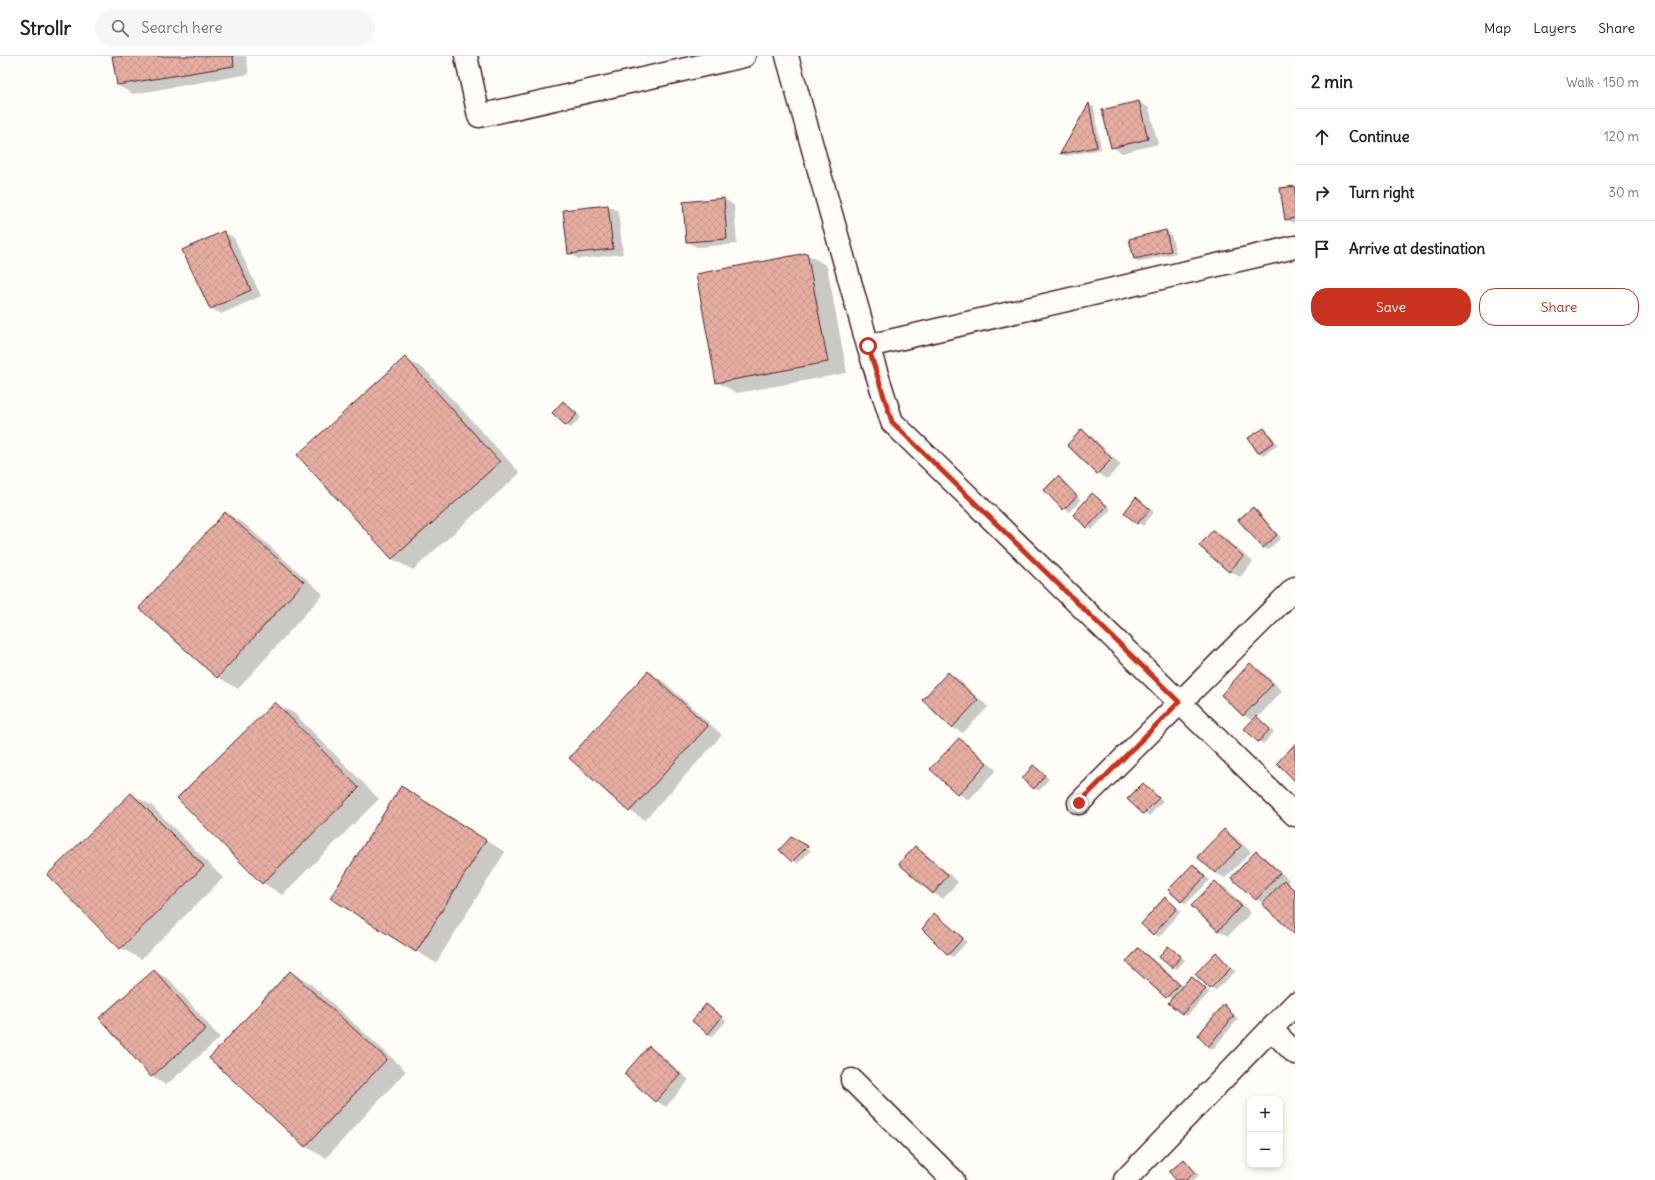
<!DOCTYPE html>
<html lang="en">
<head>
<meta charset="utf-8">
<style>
  :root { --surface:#fff; --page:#f6f6f6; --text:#222; --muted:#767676; --line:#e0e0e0; --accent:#c8321e }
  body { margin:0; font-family:Delius,sans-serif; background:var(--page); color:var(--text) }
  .controls { position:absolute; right:12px; bottom:12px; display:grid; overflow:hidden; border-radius:8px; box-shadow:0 2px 6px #0003 }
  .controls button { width:36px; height:36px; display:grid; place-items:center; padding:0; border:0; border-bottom:1px solid var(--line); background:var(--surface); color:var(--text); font:20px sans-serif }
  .stop { position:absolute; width:12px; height:12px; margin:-9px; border:3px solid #c8321e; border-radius:50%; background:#fff }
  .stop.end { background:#c8321e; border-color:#fff; box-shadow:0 1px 4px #0008 }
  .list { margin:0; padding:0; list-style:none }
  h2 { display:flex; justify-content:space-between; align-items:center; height:52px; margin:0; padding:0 16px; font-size:17px }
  h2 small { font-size:13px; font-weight:400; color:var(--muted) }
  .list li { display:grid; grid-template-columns:26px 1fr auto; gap:12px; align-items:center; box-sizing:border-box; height:56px; padding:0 16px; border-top:1px solid var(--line) }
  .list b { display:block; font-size:15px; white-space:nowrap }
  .list em { font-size:13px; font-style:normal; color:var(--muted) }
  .actions { display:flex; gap:8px; padding:12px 16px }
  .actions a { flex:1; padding:9px 0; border:1px solid var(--accent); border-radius:16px; text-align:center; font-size:14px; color:var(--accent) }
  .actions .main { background:var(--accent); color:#fff }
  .icon { flex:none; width:22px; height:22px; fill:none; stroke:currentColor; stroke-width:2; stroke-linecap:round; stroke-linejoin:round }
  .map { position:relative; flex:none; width:1295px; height:1124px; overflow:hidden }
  header { display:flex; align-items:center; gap:24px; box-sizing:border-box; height:56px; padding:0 20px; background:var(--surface); border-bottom:1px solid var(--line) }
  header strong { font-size:19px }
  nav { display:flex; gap:22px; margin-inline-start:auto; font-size:14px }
  .search { width:280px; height:36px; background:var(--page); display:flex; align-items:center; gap:10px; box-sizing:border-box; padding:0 14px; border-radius:22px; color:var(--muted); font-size:15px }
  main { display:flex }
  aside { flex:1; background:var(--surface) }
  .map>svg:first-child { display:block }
</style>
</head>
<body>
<header>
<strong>Strollr</strong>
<div class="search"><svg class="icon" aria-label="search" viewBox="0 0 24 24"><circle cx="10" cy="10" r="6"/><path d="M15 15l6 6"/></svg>Search here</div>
<nav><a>Map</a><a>Layers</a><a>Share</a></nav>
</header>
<main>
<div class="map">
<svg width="1295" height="1124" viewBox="0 0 1295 1124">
  <defs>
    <pattern id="building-cross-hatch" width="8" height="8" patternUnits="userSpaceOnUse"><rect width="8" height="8" fill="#e7aea3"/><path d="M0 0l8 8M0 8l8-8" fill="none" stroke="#c8958c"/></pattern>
  </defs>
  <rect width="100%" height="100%" fill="#fdfcf7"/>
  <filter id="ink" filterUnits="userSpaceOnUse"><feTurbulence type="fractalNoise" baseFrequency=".025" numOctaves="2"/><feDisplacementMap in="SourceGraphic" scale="8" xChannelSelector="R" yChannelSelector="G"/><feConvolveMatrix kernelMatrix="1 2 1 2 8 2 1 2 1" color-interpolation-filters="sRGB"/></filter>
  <g filter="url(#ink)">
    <!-- shadow -->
    <path fill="#0003" d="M 113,0 L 246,0 L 249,18 L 133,38 L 117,29 Z
      M 1139,46 L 1149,52 L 1158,88 L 1122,97 L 1112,91 Z
      M 1089,49 L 1094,51 L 1101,93 L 1066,100 L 1061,97 Z
      M 1295,131 L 1295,168 L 1286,163 Z
      M 724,143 L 734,149 L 737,188 L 697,191 L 687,186 Z
      M 608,150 L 618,155 L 623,198 L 579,203 L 569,197 L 564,154 Z
      M 1166,175 L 1171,178 L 1176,197 L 1139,206 L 1135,203 Z
      M 224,176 L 234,182 L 261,240 L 221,258 L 211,252 Z
      M 807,198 L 827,210 L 847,317 L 737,337 L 717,326 Z
      M 405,302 L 425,314 L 520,417 L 413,514 L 393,503 L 299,399 Z
      M 563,346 L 581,361 L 571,372 L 566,369 Z
      M 1265,373 L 1269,376 L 1278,389 L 1263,399 L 1258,396 Z
      M 1082,375 L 1092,380 L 1121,409 L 1107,423 L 1097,417 Z
      M 1058,422 L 1081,444 L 1069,456 L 1045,434 Z
      M 1093,438 L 1111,453 L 1092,474 L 1074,459 Z
      M 1137,443 L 1154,456 L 1143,470 L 1125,457 Z
      M 1253,452 L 1258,455 L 1281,482 L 1268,494 L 1263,491 Z
      M 226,457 L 246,469 L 323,538 L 238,633 L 218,621 L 140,552 Z
      M 1214,475 L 1224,481 L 1253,506 L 1240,521 L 1230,515 L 1201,489 Z
      M 1251,609 L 1261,614 L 1282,635 L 1257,662 L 1274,676 L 1263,688 L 1259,685 L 1253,665 L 1243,659 Z
      M 648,616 L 663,625 L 722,679 L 645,764 L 630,755 L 570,702 Z
      M 948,617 L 958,623 L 988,651 L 963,677 L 953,672 L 923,644 Z
      M 275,647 L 295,658 L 379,743 L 282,839 L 263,827 Z
      M 959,683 L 969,689 L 996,714 L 969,744 L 959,738 L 932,713 Z
      M 1037,713 L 1049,723 L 1039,735 L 1035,732 Z
      M 1143,728 L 1163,745 L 1149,760 L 1128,743 Z
      M 131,738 L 151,749 L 223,822 L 141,903 L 121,892 Z
      M 421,743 L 505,796 L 436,907 L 416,895 Z
      M 1224,775 L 1234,780 L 1251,796 L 1225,822 L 1215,817 Z
      M 792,782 L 811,794 L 798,808 L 781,793 Z
      M 915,792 L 925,797 L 958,826 L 943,843 L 933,837 Z
      M 1256,796 L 1266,802 L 1289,824 L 1286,827 L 1295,833 L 1295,878 L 1264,848 L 1256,843 Z
      M 1194,810 L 1210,824 L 1186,848 L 1181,845 Z
      M 1216,826 L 1226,832 L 1251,857 L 1228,880 L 1218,874 Z
      M 1170,845 L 1181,855 L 1159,881 L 1142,868 Z
      M 935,858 L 967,886 L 953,901 L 948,898 Z
      M 1138,893 L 1148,899 L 1183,930 L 1191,921 L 1210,936 L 1187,960 L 1182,958 L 1170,947 L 1172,944 L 1127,906 Z
      M 1173,894 L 1185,904 L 1177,913 L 1172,911 Z
      M 1216,897 L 1236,915 L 1215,935 L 1211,932 Z
      M 154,915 L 170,924 L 220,982 L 166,1029 L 151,1020 Z
      M 291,916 L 310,927 L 406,1015 L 326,1102 L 306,1091 L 211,1002 Z
      M 706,949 L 726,965 L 713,980 L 708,978 Z
      M 1224,950 L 1238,963 L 1213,993 L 1208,991 L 1199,979 Z
      M 649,991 L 659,997 L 689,1024 L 666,1051 L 656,1045 Z
      M 1184,1104 L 1199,1119 L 1194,1124 L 1177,1124 Z"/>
    <!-- building -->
    <path fill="url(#building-cross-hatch)" stroke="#4a1f2b" d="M 112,0 L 233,0 L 234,10 L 117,29 Z
      M 1139,45 L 1148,83 L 1111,92 L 1102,54 Z
      M 1089,47 L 1097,91 L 1060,98 Z
      M 1295,130 L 1295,162 L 1285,164 L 1280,132 Z
      M 724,142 L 727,183 L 686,186 L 683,146 Z
      M 608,149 L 613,193 L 568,198 L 563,154 Z
      M 1166,174 L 1171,195 L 1134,203 L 1129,183 Z
      M 224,175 L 251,234 L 210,253 L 182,194 Z
      M 807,197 L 828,306 L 716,327 L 696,218 Z
      M 405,301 L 500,406 L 392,503 L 297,399 Z
      M 563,345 L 577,358 L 566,370 L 552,357 Z
      M 1264,372 L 1274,386 L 1258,397 L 1248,382 Z
      M 1082,373 L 1112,403 L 1097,418 L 1067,389 Z
      M 1058,420 L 1077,440 L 1063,454 L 1044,434 Z
      M 1092,437 L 1107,450 L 1087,472 L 1073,459 Z
      M 1136,441 L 1150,453 L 1137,468 L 1124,457 Z
      M 1253,451 L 1277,479 L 1263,492 L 1238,464 Z
      M 225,456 L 304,526 L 217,622 L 139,552 Z
      M 1213,474 L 1243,500 L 1229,516 L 1199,490 Z
      M 1250,607 L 1273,628 L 1243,660 L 1221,639 Z
      M 648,615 L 708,670 L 629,756 L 569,702 Z
      M 948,616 L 978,644 L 952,672 L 922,644 Z
      M 275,646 L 359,732 L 262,828 L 177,742 Z
      M 1256,660 L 1270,673 L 1258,686 L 1244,673 Z
      M 959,682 L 987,707 L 958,739 L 930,713 Z
      M 1295,688 L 1295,725 L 1277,707 Z
      M 1033,709 L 1045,719 L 1034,733 L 1022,723 Z
      M 1143,727 L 1159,742 L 1143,758 L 1127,743 Z
      M 401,730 L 486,784 L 416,896 L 330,842 Z
      M 131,737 L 204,810 L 120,893 L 47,819 Z
      M 1224,773 L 1241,790 L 1215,817 L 1197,801 Z
      M 791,781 L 808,790 L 792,806 L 779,794 Z
      M 915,790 L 948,819 L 933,838 L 899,808 Z
      M 1256,795 L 1280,817 L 1256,844 L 1231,822 Z
      M 1193,808 L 1205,821 L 1181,846 L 1168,834 Z
      M 1284,824 L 1295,835 L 1295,879 L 1262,848 Z
      M 1215,825 L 1241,850 L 1218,875 L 1191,850 Z
      M 1165,841 L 1177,852 L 1153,879 L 1141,868 Z
      M 934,857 L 963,882 L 948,899 L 922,873 Z
      M 1168,890 L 1181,900 L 1172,912 L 1159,901 Z
      M 1138,892 L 1179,928 L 1166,942 L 1126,906 Z
      M 1216,896 L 1231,912 L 1210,933 L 1195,918 Z
      M 154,914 L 206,973 L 151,1021 L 99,962 Z
      M 290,915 L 387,1003 L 305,1091 L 209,1002 Z
      M 1191,920 L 1206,933 L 1182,958 L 1168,947 Z
      M 706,948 L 722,961 L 708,978 L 692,965 Z
      M 1224,948 L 1234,960 L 1208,991 L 1198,979 Z
      M 649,990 L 680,1018 L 655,1046 L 624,1018 Z
      M 1184,1103 L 1195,1116 L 1186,1124 L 1176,1124 L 1169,1116 Z"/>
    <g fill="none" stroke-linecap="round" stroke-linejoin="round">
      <defs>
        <path id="minor" d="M 466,0 L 479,60 L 744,0
          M 787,0 L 868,290 L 892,366 L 1295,759
          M 868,290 L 1295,191
          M 1079,747 L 1295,532
          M 1271,973 L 1295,997
          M 852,1024 L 953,1124
          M 1125,1124 L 1295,948"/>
      </defs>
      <!-- minor casing -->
      <use href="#minor" stroke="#4a1f2b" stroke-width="25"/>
      <!-- minor -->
      <use href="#minor" stroke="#fdfcf7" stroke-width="22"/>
    </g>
  </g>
  <g fill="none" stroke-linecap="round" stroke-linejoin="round" filter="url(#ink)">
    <!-- route -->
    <path stroke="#c8321e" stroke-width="5" d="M 868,290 L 892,366 L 1179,646 L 1079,747"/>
  </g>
</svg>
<div class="controls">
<button>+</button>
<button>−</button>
</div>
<div class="stop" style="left:868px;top:290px"></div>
<div class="stop end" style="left:1079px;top:747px"></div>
</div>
<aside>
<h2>2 min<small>Walk · 150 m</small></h2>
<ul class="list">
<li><svg class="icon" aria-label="ahead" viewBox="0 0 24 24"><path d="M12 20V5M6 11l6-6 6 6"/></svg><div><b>Continue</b></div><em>120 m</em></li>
<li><svg class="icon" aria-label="right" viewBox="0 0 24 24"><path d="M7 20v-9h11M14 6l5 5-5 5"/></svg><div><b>Turn right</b></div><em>30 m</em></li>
<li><svg class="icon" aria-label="arrive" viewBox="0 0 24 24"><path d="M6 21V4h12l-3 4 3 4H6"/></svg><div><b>Arrive at destination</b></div></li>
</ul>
<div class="actions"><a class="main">Save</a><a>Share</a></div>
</aside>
</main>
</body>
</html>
